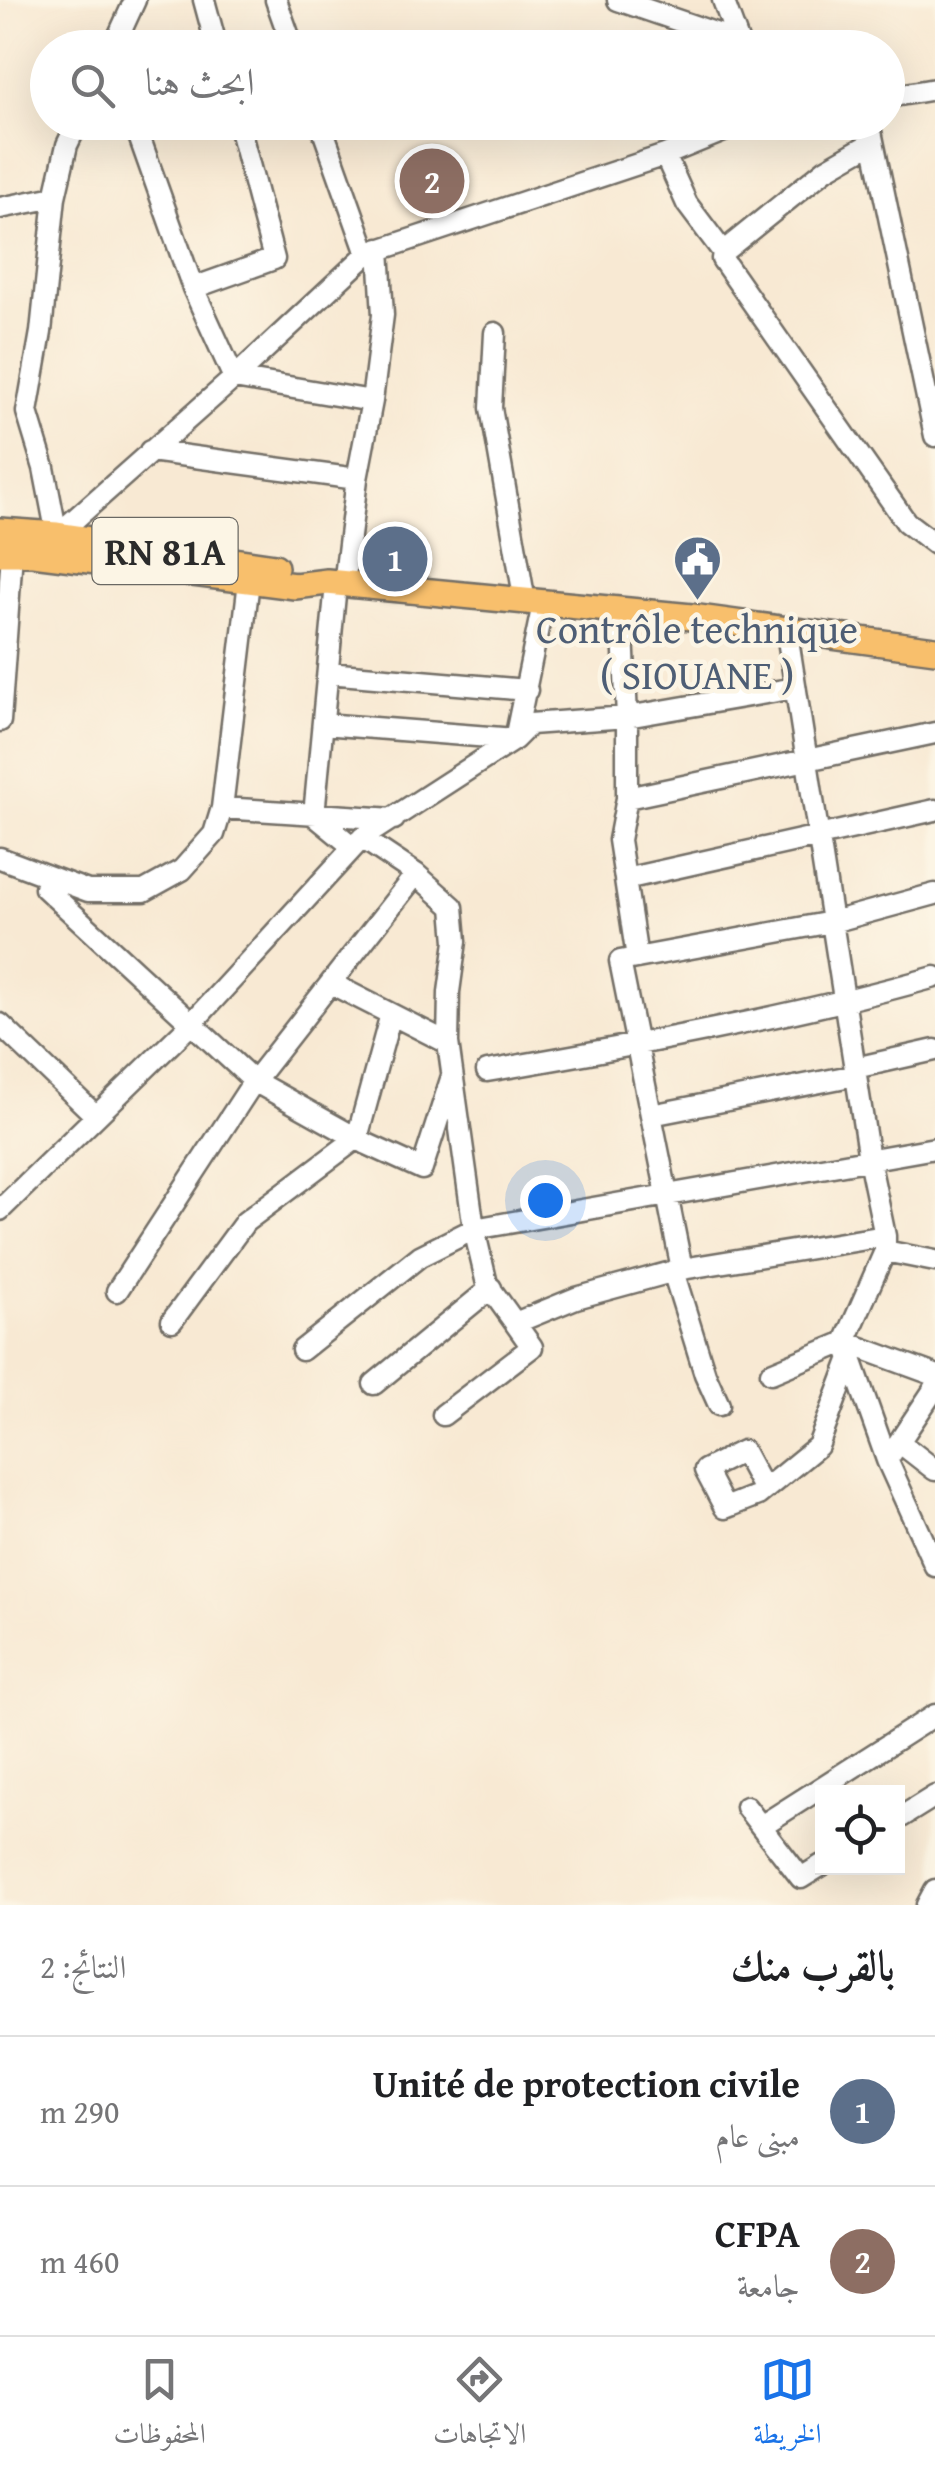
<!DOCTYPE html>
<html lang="ar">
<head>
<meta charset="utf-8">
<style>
  :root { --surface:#fff; --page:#f6f6f6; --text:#202124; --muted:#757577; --line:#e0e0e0; --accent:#1a73e8 }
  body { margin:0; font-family:"Gentium Book Plus",Amiri,serif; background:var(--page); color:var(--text); direction:rtl }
  .controls { position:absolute; right:30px; bottom:30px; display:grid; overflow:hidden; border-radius:0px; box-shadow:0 10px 40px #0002 }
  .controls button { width:90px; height:90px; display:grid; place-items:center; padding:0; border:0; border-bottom:2px solid var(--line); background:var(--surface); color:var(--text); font:50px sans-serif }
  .you { position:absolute; left:545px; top:1200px; width:35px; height:35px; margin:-25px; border:8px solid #fff; border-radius:50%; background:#1a73e8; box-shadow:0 0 0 15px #1a73e833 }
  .badge { display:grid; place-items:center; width:65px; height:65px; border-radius:50%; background:var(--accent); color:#fff; font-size:32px; font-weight:700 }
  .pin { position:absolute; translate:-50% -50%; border:5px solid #fff; box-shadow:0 2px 10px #0006 }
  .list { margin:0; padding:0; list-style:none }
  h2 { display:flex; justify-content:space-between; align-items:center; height:130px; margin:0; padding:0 40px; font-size:42px }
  h2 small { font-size:32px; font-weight:400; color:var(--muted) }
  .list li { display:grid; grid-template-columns:65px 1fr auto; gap:30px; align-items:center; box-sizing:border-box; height:150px; padding:0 40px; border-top:2px solid var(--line) }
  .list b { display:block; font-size:38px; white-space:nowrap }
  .list p { margin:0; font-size:32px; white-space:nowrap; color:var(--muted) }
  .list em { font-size:32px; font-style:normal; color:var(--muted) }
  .icon { flex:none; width:55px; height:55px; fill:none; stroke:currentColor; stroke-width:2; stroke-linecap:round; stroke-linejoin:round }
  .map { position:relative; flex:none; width:935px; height:1905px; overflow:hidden; direction:ltr }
  .search { position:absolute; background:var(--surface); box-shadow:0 10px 40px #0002; left:30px; right:30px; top:30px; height:110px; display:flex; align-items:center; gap:25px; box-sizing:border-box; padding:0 35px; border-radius:55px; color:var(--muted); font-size:38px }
  .sheet { height:430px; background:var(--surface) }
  nav { display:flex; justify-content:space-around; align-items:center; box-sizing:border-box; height:140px; border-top:2px solid var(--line); background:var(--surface); font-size:28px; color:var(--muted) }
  nav a { display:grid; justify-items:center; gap:5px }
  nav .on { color:var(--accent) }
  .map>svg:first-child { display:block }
</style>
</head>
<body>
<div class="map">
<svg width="935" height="1905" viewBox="0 0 935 1905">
  <rect width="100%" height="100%" fill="#fcf5e5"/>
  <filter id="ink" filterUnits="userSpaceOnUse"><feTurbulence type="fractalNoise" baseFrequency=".01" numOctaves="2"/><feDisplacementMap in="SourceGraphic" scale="20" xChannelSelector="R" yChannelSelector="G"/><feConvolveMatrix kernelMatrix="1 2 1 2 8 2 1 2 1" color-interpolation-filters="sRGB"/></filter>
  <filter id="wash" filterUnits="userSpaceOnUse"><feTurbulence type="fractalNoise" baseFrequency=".0048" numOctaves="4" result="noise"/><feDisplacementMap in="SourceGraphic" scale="40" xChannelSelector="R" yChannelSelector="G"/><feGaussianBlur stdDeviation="2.25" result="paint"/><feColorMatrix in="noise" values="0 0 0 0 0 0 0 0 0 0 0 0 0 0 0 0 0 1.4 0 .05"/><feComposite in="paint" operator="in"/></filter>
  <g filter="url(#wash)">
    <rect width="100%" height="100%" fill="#f8e9d3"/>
  </g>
  <g filter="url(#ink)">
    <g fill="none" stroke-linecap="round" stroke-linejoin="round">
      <defs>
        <path id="minor" d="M 204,0 L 217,48
          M 276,0 L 293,48
          M 618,0 L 738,41
          M 723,0 L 740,46
          M 113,48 L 135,0
          M 888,97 L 935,89
          M 134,122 L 193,288 L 274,259 L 238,122
          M 320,122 L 367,254
          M 869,122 L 935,436
          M 873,142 L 826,169 L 723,252 L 722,259 L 906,522 L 935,544
          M 665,155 L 687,204 L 723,252
          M 0,208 L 55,197
          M 193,288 L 234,378 L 372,401 L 383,315 L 379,249
          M 495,333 L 491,408 L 525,602
          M 150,451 L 357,479
          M 57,535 L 234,378 L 367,254 L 665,155 L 746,122
          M 57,535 L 44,468 L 27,412 L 41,332 L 55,197 L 67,145 L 78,122
          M 336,584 L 314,815 L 353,847
          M 344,585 L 357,479 L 372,401
          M 787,633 L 869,1159 L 885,1236
          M 328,673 L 527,690
          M 795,688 L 627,717 L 627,798 L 935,733
          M 0,721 L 13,539
          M 323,724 L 515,739 L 543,604
          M 222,808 L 394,819
          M 362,838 L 416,874 L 453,907 L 456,941 L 449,992 L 448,1043 L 474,1229 L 487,1284 L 515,1323 L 576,1298 L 682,1269 L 885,1236 L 885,1251 L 935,1261
          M 0,858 L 88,891 L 144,891 L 182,870 L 214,834 L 222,808 L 249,581
          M 47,877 L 45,888 L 254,1081 L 367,1144 L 422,1169 L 452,1076
          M 625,879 L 619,840 L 627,798
          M 637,958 L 625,879 L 935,810
          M 332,984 L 448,1043
          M 0,1024 L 95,1115
          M 855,1068 L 935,1050
          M 487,1071 C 637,1045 788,1018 935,977
          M 651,1115 L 856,1075
          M 0,1210 L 192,1023 L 362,838 L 515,739 L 530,724 L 627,717 L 622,611
          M 885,1251 L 845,1342 L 887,1460 L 935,1566
          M 682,1269 L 620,961 L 832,922 L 935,894
          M 673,1271 L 705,1374 L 719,1405
          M 117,1291 L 254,1081 L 416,874
          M 172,1321 L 245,1222 L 357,1138 L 391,1014
          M 302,1350 L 420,1256 L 474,1229 L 935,1148
          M 771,1373 L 845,1342 L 935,1375
          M 374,1384 L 491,1288
          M 443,1415 L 532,1347 L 515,1323
          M 899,1442 L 935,1470
          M 887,1460 L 935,1388
          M 764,1490 L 743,1451 L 705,1470 L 725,1508 L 758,1495 L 818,1446 L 851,1358
          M 746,1807 L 801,1878 L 822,1865
          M 898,1819 L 935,1796
          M 761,1826 L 935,1715
          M 927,1905 L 935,1890"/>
        <path id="major" d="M 0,531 L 57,535 L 275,567
          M 0,553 L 33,553 L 295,586 L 327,582 L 692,617 L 935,650"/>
      </defs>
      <!-- minor casing -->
      <use href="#minor" stroke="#736e66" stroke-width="25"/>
      <!-- major casing -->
      <use href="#major" stroke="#736e66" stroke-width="30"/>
      <!-- minor -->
      <use href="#minor" stroke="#fff" stroke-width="20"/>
      <!-- major -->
      <use href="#major" stroke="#f8bf6c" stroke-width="25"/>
    </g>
  </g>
  <!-- icons -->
  <defs>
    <symbol id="civic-pin" viewBox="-11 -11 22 30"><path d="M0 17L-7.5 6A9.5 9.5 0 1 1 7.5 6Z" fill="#5c6f8a" stroke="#fcf5e5"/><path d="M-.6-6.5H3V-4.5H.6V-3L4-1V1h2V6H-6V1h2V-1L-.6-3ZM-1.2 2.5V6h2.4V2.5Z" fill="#fff"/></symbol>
  </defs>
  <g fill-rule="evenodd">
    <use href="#civic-pin" x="670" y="532" width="55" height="75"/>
  </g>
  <g text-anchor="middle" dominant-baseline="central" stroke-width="9" stroke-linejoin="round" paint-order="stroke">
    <!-- shield labels -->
    <rect fill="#fcf5e5" stroke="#6a6863" stroke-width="2.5" x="92.5" y="518" width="145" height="66" rx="8"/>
    <g font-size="38" font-weight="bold" fill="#2b2b2b">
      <text x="165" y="551">RN 81A</text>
    </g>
    <!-- service labels -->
    <g font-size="40" fill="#4e5e75" stroke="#fcf5e5">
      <text x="697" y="628">Contrôle technique<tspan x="697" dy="46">( SIOUANE )</tspan></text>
    </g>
  </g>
</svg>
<div class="controls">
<button><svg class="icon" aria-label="locate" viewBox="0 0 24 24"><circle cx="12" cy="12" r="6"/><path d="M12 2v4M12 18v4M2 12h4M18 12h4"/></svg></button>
</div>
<div class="you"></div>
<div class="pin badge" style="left:395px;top:559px;background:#5c6f8a">1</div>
<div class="pin badge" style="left:432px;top:181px;background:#8d6e63">2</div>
<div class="search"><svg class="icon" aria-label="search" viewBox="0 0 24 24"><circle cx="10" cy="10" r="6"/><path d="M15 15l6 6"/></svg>ابحث هنا</div>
</div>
<section class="sheet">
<h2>بالقرب منك<small>النتائج: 2</small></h2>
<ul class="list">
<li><span class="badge" style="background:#5c6f8a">1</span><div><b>Unité de protection civile</b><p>مبنى عام</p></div><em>290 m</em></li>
<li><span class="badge" style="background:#8d6e63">2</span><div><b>CFPA</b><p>جامعة</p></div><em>460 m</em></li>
</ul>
</section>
<nav>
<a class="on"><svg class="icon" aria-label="map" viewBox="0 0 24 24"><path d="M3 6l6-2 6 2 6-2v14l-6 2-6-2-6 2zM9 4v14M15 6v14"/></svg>الخريطة</a>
<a><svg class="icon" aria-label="directions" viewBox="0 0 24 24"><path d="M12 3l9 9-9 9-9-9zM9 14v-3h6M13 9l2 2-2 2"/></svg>الاتجاهات</a>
<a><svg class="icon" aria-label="saved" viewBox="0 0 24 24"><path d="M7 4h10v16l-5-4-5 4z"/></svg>المحفوظات</a>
</nav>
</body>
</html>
